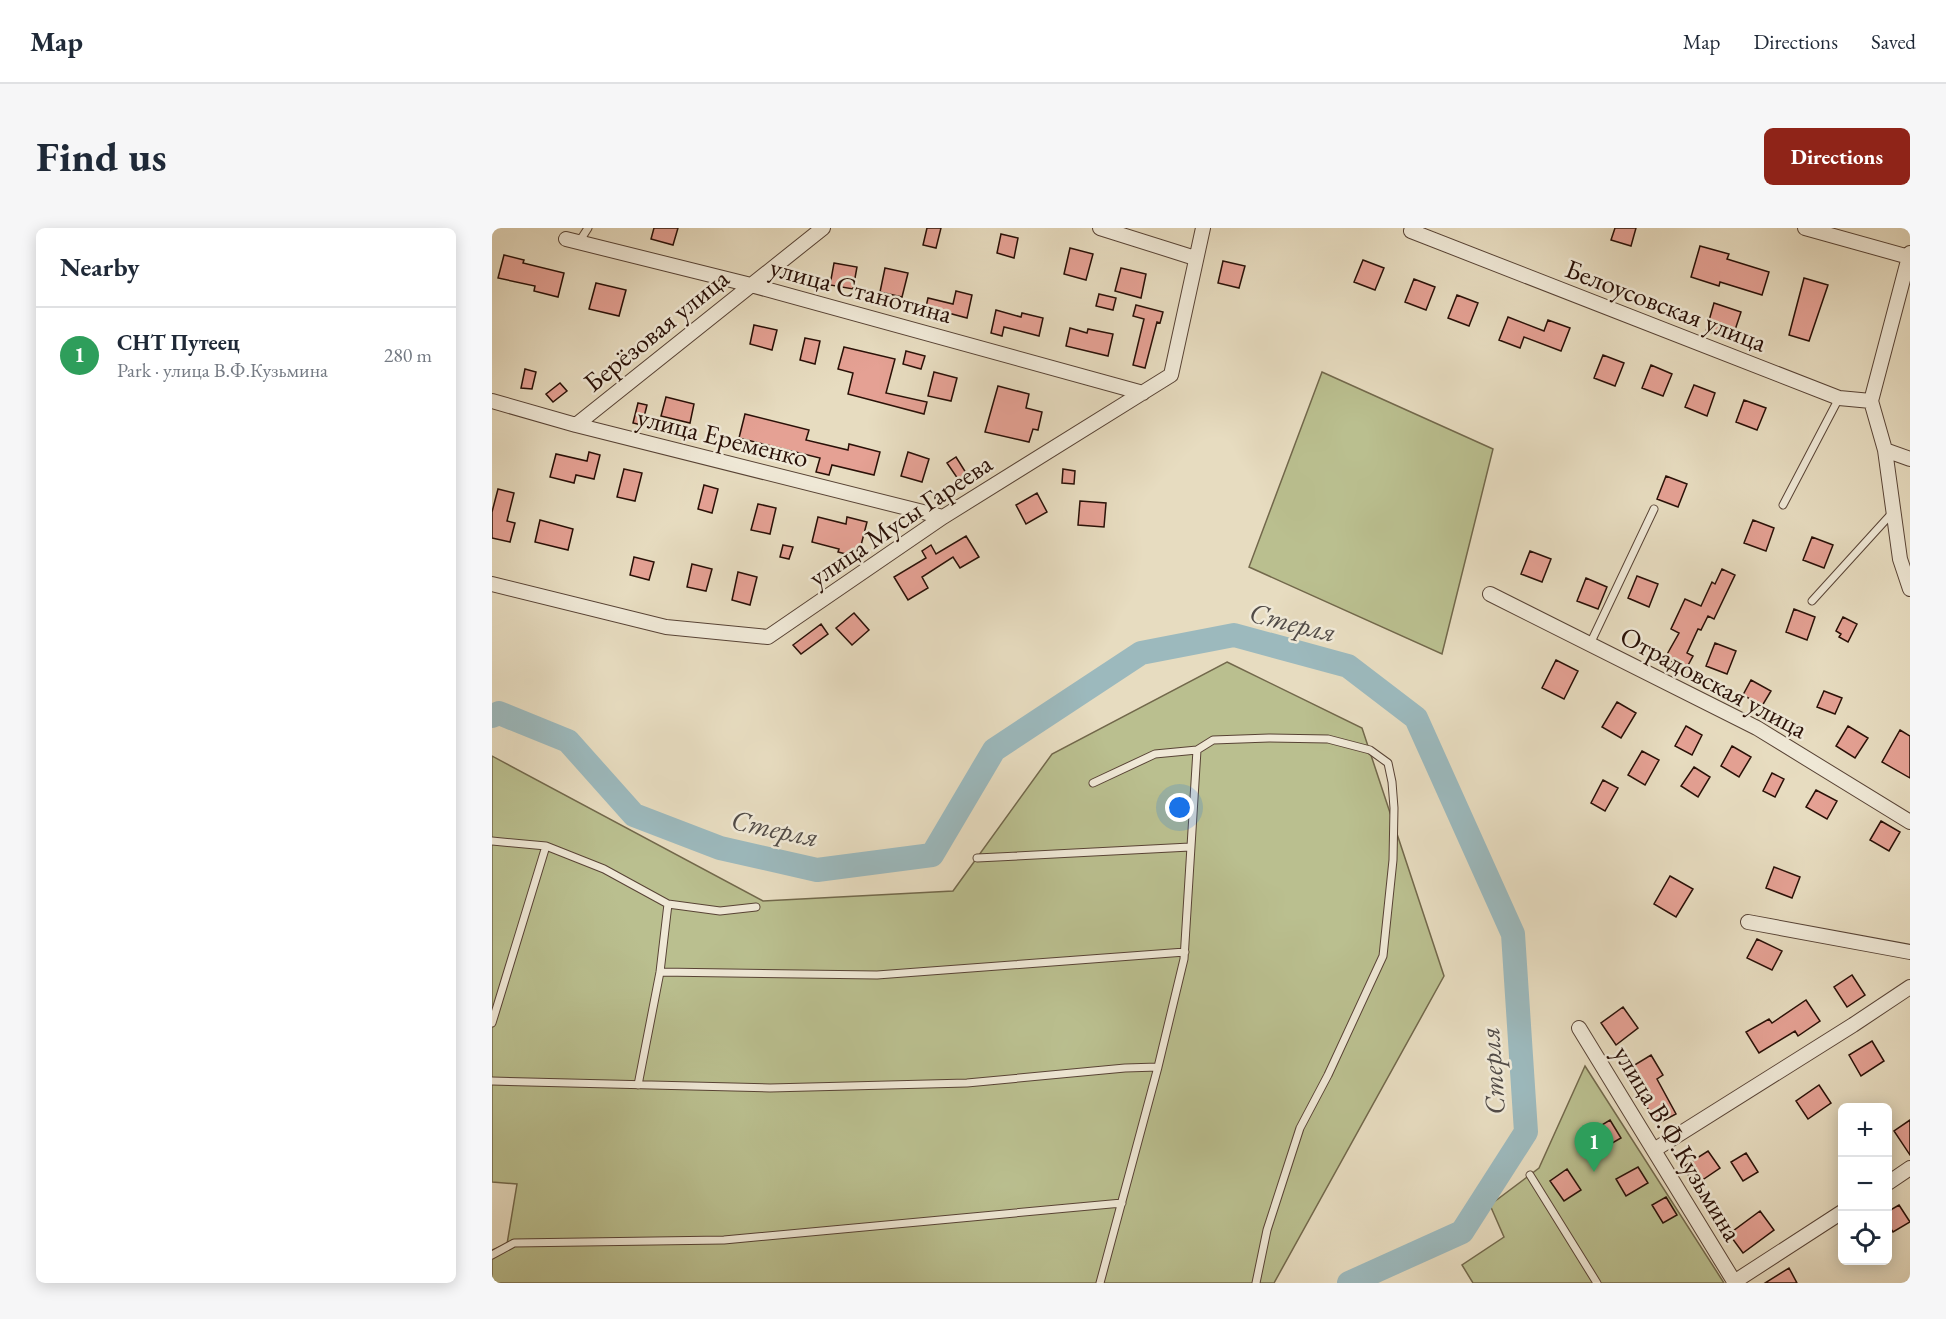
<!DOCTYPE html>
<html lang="en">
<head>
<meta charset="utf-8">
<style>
  :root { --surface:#fff; --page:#f6f6f7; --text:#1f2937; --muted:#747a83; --line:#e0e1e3; --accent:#8f2418 }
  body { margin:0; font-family:"EB Garamond",serif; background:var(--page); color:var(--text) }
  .controls { position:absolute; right:18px; bottom:18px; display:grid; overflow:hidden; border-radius:9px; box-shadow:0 3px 15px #0003 }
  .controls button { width:54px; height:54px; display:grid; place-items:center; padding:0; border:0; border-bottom:2px solid var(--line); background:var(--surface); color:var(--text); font:30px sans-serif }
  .you { position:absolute; left:688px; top:580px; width:21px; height:21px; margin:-15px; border:4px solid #fff; border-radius:50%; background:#1a73e8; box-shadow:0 0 0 9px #1a73e833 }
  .badge { display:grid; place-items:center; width:39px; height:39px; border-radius:50%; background:var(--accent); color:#fff; font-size:20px; font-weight:700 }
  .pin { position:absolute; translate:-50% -50px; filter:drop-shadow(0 2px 3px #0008) }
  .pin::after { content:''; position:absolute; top:32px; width:21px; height:18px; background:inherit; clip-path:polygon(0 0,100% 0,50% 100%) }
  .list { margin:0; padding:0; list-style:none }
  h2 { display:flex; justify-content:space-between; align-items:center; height:78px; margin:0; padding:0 24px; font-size:26px }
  h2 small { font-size:20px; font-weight:400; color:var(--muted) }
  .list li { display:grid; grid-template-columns:39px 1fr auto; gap:18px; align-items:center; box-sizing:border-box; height:96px; padding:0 24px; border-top:2px solid var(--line) }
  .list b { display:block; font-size:22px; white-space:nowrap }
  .list p { margin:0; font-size:20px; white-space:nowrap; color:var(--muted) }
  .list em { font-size:20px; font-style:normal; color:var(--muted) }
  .icon { flex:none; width:33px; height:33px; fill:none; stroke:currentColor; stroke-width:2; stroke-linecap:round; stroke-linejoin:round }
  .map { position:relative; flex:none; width:1418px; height:1055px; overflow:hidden; border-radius:9px }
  header { display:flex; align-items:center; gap:36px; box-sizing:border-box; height:84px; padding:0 30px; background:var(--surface); border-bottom:2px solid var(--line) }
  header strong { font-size:28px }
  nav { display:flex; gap:33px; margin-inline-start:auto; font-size:21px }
  .intro { display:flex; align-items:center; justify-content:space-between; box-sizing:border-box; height:144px; padding:0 36px }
  h1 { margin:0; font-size:42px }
  .button { padding:15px 27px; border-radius:9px; background:var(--accent); color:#fff; font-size:21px; font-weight:700 }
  main { display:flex; gap:36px; padding:0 36px }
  aside { flex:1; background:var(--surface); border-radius:9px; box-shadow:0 3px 15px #0003 }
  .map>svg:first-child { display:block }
</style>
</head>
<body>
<header>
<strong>Map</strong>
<nav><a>Map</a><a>Directions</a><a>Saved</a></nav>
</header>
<div class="intro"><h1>Find us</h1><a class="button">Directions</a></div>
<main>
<aside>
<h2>Nearby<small></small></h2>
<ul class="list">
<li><span class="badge" style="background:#2e9e5b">1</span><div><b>СНТ Путеец</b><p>Park · улица В.Ф.Кузьмина</p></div><em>280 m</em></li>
</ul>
</aside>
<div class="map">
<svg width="1418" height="1055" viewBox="0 0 1418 1055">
  <rect width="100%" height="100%" fill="#e7dcc0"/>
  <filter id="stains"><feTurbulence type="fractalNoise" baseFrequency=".00333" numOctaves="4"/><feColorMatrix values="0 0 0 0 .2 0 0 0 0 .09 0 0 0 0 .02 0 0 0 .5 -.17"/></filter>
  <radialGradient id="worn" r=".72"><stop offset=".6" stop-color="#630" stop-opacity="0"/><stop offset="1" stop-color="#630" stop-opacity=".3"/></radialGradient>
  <!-- green -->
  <path fill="#babf8f" stroke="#72684b" stroke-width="1.5" d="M 830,144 L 1001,221 L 950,426 L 757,339 Z
    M 735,434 L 870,500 L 952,748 L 782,1055 L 0,1055 L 0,1022 L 15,1016 L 25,956 L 0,954 L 0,528 L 271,673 L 461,663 L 560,526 Z
    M 1093,838 L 1232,1055 L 981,1055 L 970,1037 L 1012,1009 L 998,977 L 1047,940 Z"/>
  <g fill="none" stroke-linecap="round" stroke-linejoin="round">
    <!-- river -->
    <path stroke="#9cb9bd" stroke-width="24" d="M 0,488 L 7,485 L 76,513 L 142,587 L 228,620 L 325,642 L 440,627 L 502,522 L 649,425 L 742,407 L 856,438 L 924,490 L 1021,706 L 1034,904 L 970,1004 L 857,1055"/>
  </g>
  <!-- building -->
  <path fill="#e5a194" stroke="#291007" stroke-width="1.5" d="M 162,0 L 186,0 L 181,17 L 159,11 Z
    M 435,0 L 449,0 L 444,20 L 431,17 Z
    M 1123,0 L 1144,0 L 1139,18 L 1119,12 Z
    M 509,6 L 526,10 L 522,30 L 505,25 Z
    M 1208,18 L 1237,26 L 1235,31 L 1277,44 L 1270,67 L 1228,54 L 1227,58 L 1199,49 Z
    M 578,20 L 601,26 L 594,52 L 572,46 Z
    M 12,27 L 32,32 L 31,35 L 72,45 L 66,69 L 42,63 L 43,58 L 6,50 Z
    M 871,32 L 892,40 L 883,62 L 862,54 Z
    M 731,33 L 753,38 L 747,60 L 726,55 Z
    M 342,35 L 365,39 L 361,61 L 338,57 Z
    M 393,40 L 416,45 L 410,69 L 388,64 Z
    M 629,40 L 654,46 L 649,70 L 623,63 Z
    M 1312,50 L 1336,57 L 1317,113 L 1297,107 Z
    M 922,51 L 943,59 L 934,82 L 913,74 Z
    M 104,55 L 134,62 L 127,88 L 97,81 Z
    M 464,63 L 480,67 L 475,90 L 445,82 L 443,91 L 432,88 L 436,70 L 461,76 Z
    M 607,66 L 624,70 L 621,82 L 604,78 Z
    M 965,67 L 986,75 L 977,98 L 956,90 Z
    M 1222,75 L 1249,84 L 1240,111 L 1214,103 Z
    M 644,77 L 671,84 L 668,95 L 665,94 L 653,140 L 641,137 L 652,91 L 641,88 Z
    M 504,82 L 529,89 L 530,85 L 551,90 L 547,108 L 512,99 L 510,108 L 499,105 Z
    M 1016,89 L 1052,103 L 1056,92 L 1078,100 L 1069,123 L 1032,109 L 1028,120 L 1007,112 Z
    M 262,97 L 285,102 L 280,122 L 258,116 Z
    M 578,100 L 595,105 L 596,101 L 621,106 L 616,128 L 574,118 Z
    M 313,110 L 328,113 L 323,136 L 308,132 Z
    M 352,119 L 403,131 L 394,165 L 435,174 L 432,186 L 356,166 L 361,145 L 346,141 Z
    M 414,123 L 433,128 L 429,141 L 411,136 Z
    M 1111,127 L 1132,135 L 1123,158 L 1102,150 Z
    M 1159,137 L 1180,146 L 1171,168 L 1150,160 Z
    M 33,141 L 44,144 L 40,161 L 29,160 Z
    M 442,144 L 465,150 L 459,173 L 436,168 Z
    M 68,155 L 75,163 L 61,174 L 54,166 Z
    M 1202,157 L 1223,165 L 1215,188 L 1193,179 Z
    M 506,158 L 537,166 L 534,180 L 550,184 L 546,202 L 541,201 L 537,214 L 493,204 Z
    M 174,169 L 202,176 L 198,195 L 169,188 Z
    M 1252,172 L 1274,180 L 1265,202 L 1244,194 Z
    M 146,175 L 155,177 L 150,197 L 141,195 Z
    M 253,186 L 317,202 L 314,212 L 356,222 L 357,216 L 388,224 L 382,247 L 340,237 L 337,247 L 324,244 L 328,230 L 247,210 Z
    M 97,224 L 108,227 L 102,251 L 84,247 L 82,255 L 58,249 L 64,226 L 95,233 Z
    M 416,224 L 437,231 L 430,254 L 409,248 Z
    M 464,229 L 476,248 L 468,254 L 455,235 Z
    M 132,241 L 150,245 L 143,273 L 125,269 Z
    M 571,241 L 583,243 L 582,256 L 570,255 Z
    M 1174,248 L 1195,256 L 1186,279 L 1165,271 Z
    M 212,257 L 226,261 L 220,285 L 206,281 Z
    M 6,261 L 22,265 L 15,293 L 23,295 L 18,314 L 0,310 L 0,284 Z
    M 545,265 L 555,284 L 534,296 L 524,277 Z
    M 588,273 L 614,275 L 612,299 L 586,297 Z
    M 266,276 L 284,280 L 278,306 L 259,302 Z
    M 326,289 L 354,296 L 355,289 L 375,294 L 366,329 L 346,324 L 347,321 L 320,314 Z
    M 48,292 L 81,301 L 76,322 L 43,314 Z
    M 1261,292 L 1282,300 L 1274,323 L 1252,315 Z
    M 474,308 L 487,329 L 468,340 L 461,329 L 430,349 L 436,360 L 416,372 L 402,349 L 434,330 L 430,323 L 439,317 L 444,326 Z
    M 1320,309 L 1341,317 L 1332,340 L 1311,332 Z
    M 291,317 L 301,319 L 297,331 L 288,329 Z
    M 1038,323 L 1059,331 L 1050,354 L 1029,346 Z
    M 142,329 L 162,334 L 157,352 L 138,347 Z
    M 200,336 L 220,341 L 214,363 L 195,359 Z
    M 1230,341 L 1243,347 L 1222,391 L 1216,388 L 1209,402 L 1206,401 L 1195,425 L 1201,428 L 1194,441 L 1173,430 L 1187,405 L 1179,401 L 1193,371 L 1209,378 L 1220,354 L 1223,356 Z
    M 246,344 L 265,349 L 258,377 L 240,372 Z
    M 1145,348 L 1166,356 L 1157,379 L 1136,370 Z
    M 1094,350 L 1115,359 L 1106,381 L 1085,373 Z
    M 1302,381 L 1323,389 L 1315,412 L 1294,404 Z
    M 362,385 L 377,402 L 360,417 L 344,400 Z
    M 1351,389 L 1365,396 L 1356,414 L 1347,409 L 1349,406 L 1344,403 Z
    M 329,396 L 336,406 L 309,426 L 301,417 Z
    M 1223,415 L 1244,423 L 1235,446 L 1214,438 Z
    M 1064,432 L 1086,443 L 1072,471 L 1050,460 Z
    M 1259,452 L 1279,463 L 1270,478 L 1251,467 Z
    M 1332,463 L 1350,470 L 1343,486 L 1325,479 Z
    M 1125,474 L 1144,485 L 1129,510 L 1110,499 Z
    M 1194,498 L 1210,507 L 1200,527 L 1183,518 Z
    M 1356,498 L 1376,510 L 1363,530 L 1344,518 Z
    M 1408,502 L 1418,508 L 1418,550 L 1390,534 Z
    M 1240,518 L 1259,529 L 1247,549 L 1229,538 Z
    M 1150,523 L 1167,532 L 1153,557 L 1136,547 Z
    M 1202,539 L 1218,549 L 1206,569 L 1189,558 Z
    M 1280,545 L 1292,551 L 1283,569 L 1271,563 Z
    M 1111,552 L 1126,560 L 1113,583 L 1099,575 Z
    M 1324,562 L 1345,573 L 1335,591 L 1314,579 Z
    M 1389,593 L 1408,604 L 1397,623 L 1378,612 Z
    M 1282,639 L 1308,649 L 1300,670 L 1274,660 Z
    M 1178,648 L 1201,661 L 1184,689 L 1162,676 Z
    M 1265,711 L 1290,723 L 1280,742 L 1255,730 Z
    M 1360,747 L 1373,767 L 1355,779 L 1342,759 Z
    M 1314,772 L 1328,793 L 1306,808 L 1303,803 L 1267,825 L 1254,804 L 1277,791 L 1280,795 Z
    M 1131,779 L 1146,800 L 1124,817 L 1109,795 Z
    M 1380,813 L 1392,833 L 1369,848 L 1357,827 Z
    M 1159,827 L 1171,847 L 1165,851 L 1184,886 L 1165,896 L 1152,874 L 1156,872 L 1136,841 Z
    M 1327,857 L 1339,875 L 1316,891 L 1304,873 Z
    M 1118,892 L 1129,910 L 1110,921 L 1100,903 Z
    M 1418,892 L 1418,927 L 1402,903 Z
    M 1216,923 L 1228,940 L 1203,957 L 1191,939 Z
    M 1254,925 L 1266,944 L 1251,953 L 1239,934 Z
    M 1146,939 L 1156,955 L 1134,968 L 1124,951 Z
    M 1075,941 L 1089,962 L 1072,973 L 1058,953 Z
    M 1174,969 L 1185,987 L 1171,995 L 1160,977 Z
    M 1407,977 L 1418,994 L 1401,1004 L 1395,995 L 1395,984 Z
    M 1268,983 L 1282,1002 L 1251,1025 L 1237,1006 Z
    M 1297,1040 L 1305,1055 L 1273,1055 Z"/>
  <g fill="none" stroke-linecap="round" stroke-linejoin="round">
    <defs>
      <path id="lane" d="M 87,14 L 96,0
        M 1291,277 L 1347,170
        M 1320,373 L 1401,284
        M 1098,416 L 1162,281
        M 705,522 L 721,512 L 777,510 L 836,511 L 878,522 L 896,535 L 900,554 L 902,580 L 901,632 L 891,728 L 836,847 L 808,900 L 775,1002 L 764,1055
        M 601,555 L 663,526 L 705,522 L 692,731 L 666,839 L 608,1055
        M 0,613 L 54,618 L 112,641 L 176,676 L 168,744 L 146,857
        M 485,630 L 698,619
        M 176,676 L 228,683 L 264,679
        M 168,744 L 385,747 L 693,724
        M 0,795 L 54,618
        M 0,853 L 278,860 L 475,855 L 633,840 L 666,839
        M 1038,947 L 1105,1055
        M 0,1027 L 22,1015 L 232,1012 L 630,975"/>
      <path id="street" d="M 608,0 L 703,30
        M 1313,0 L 1417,29
        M 919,3 L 1347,170 L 1379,173
        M 74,11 L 259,57 L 651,165
        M 1418,25 L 1379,173 L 1393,222 L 1408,331 L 1418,361
        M 0,173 L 84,197 L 451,289
        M 84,197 L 331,0
        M 1393,222 L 1418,231
        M 0,356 L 174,399 L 276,409 L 451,289 L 679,147 L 711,0
        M 998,366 L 1265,500 L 1418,594
        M 1256,694 L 1418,724
        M 1087,800 L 1243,1055
        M 1162,922 L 1361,797 L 1418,759
        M 1396,955 L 1418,940
        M 1242,1054 L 1350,984"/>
    </defs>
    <!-- lane casing -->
    <use href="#lane" stroke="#584335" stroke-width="9"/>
    <!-- street casing -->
    <use href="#street" stroke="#584335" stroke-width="16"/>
    <!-- lane -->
    <use href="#lane" stroke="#efe8d6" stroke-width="7"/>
    <!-- street -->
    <use href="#street" stroke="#efe8d6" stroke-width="14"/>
  </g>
  <g text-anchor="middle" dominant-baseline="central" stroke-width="5" stroke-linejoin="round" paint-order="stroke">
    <!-- street labels -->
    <g font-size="27" fill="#291007" stroke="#efe8d6">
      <text transform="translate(369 62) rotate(15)">улица Станотина</text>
      <text transform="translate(1174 77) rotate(21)">Белоусовская улица</text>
      <text transform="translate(164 102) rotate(-39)">Берёзовая улица</text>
      <text transform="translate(231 209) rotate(14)">улица Еременко</text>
      <text transform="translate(408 292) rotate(-34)">улица Мусы Гареева</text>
      <text transform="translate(1222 454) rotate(28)">Отрадовская улица</text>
      <text transform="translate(1186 915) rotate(59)">улица В.Ф.Кузьмина</text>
    </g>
    <!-- water labels -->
    <g font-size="28" font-style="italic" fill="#514b47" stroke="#efe8d6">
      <text transform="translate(801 394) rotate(14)">Стерля</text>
      <text transform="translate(283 600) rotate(12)">Стерля</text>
      <text transform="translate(1000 843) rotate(-94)">Стерля</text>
    </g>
  </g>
  <rect width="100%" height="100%" filter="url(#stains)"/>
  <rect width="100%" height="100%" fill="url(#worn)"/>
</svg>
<div class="controls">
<button>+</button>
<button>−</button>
<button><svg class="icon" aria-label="locate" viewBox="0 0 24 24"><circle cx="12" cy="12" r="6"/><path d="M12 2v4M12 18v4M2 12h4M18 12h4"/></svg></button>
</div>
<div class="you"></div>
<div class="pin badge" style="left:1102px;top:944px;background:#2e9e5b">1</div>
</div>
</main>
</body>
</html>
